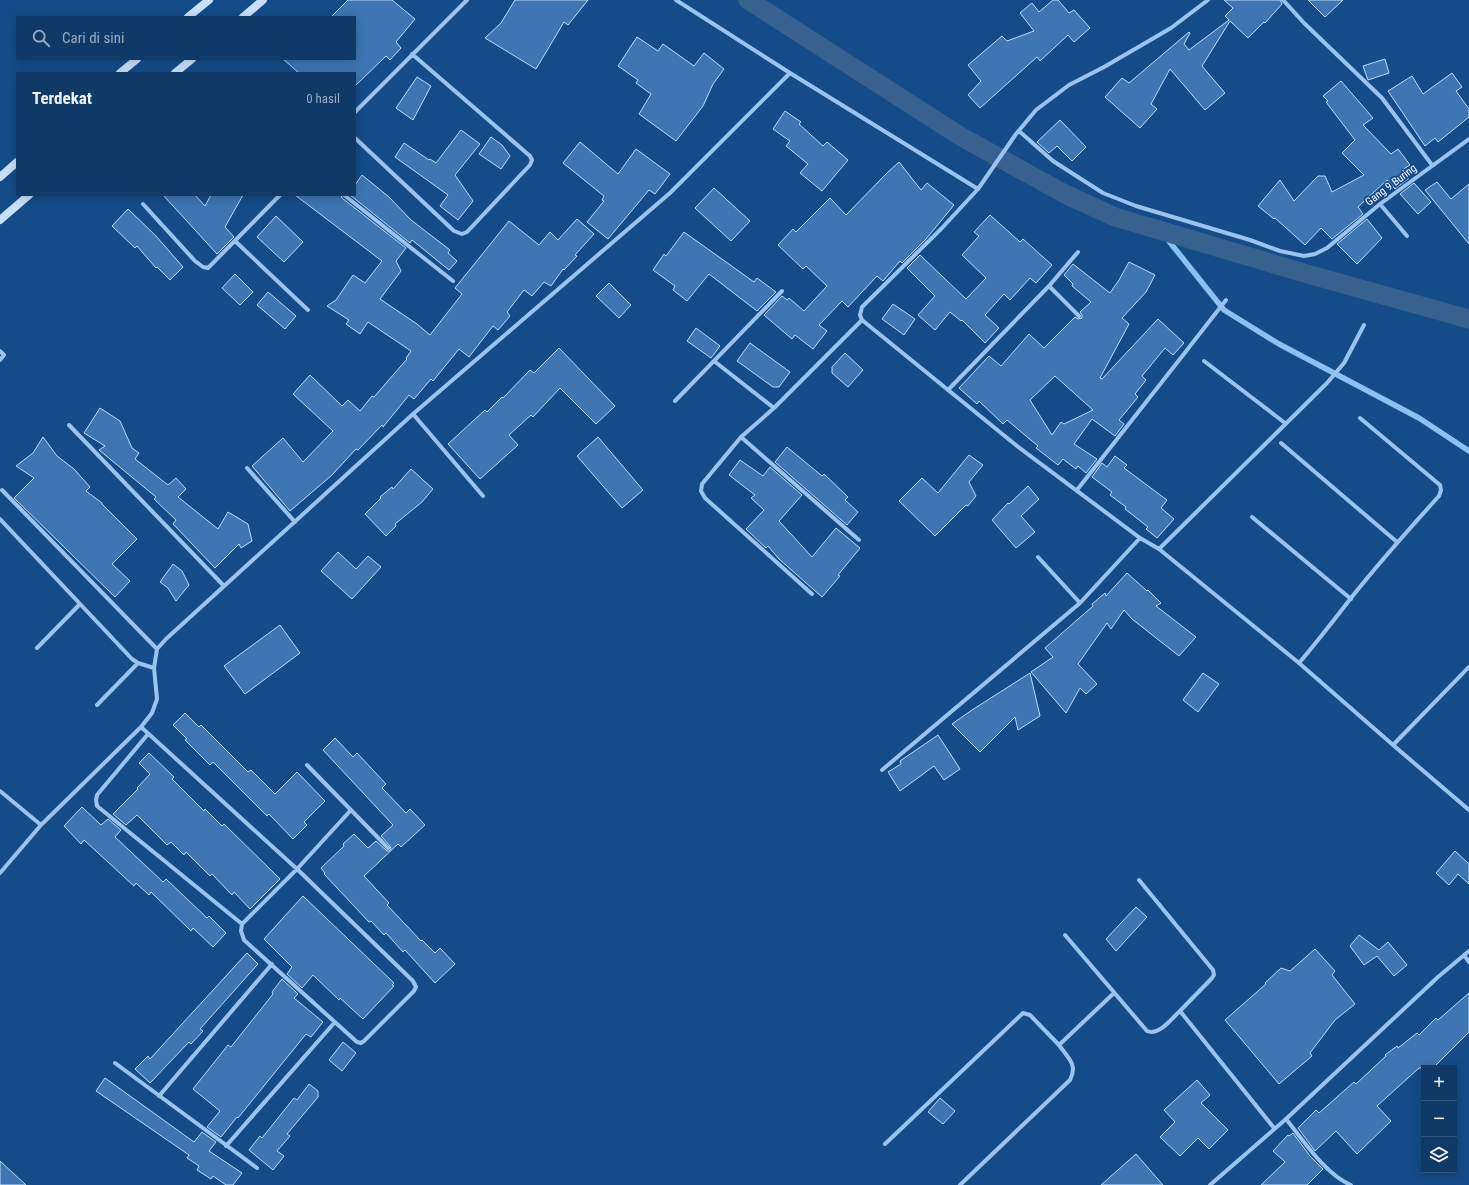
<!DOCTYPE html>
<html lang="id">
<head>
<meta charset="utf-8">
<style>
  :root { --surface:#0f3967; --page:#1d4470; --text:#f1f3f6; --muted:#9bacc0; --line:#2f537b }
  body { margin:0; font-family:"Roboto Condensed",sans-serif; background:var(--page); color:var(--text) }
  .controls { position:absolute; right:12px; bottom:12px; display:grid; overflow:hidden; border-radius:0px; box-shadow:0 2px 10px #0003 }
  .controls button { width:36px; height:36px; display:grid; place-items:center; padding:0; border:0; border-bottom:1px solid var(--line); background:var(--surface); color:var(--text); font:20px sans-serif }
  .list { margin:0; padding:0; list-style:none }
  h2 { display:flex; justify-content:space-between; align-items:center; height:52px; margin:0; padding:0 16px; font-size:17px }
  h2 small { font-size:13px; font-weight:400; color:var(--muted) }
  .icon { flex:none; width:22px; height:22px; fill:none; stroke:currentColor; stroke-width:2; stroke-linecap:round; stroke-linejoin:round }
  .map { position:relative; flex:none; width:1469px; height:1185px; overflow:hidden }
  .search { position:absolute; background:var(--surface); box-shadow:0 2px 10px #0003; left:16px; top:16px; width:340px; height:44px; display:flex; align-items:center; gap:10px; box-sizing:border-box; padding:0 14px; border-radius:0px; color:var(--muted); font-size:15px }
  .panel { position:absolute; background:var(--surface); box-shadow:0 2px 10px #0003; left:16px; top:72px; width:340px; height:124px; border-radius:0px }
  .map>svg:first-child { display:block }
</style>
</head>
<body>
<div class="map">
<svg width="1469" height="1185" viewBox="0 0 1469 1185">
  <rect width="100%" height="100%" fill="#144c89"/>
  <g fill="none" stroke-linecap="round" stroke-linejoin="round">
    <!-- stream -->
    <path stroke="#8cc0f3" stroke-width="5.5" d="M 1160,230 L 1224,310 L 1279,344 L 1419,418 L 1469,451"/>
    <!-- canal -->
    <path stroke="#37618e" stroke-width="19" d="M 748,0 L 960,136 L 1063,193 L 1115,217 L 1311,275 L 1469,319"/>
  </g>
  <!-- building -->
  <path fill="#3d76b2" stroke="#c0ddfb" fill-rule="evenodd" d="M 348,0 L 392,0 L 415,19 L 396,42 L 401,48 L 390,60 L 386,56 L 355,86 L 355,73 L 299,73 L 283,59 L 355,59 L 355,17 L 331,17 Z
    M 515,0 L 588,0 L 568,25 L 564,22 L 536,69 L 485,38 L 501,23 Z
    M 1053,0 L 1058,0 L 1069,13 L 1074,10 L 1090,28 L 1074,42 L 1068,35 L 1040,61 L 1037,57 L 980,108 L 968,95 L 981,81 L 968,65 L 1002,36 L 1007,41 L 1034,31 L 1020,13 L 1032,3 L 1039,12 Z
    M 1224,0 L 1280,0 L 1282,4 L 1265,23 L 1264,22 L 1248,38 L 1230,21 L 1202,66 L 1225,93 L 1205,110 L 1170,69 L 1151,104 L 1157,109 L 1140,128 L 1105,97 L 1122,78 L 1129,83 L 1189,32 L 1190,33 L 1184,44 L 1189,50 L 1229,20 L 1225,16 L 1233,8 Z
    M 1308,0 L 1343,0 L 1325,17 Z
    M 637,37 L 658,51 L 663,44 L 694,66 L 704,53 L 724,69 L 713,84 L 703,106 L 676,141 L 639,114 L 651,94 L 636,83 L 638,80 L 618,66 Z
    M 1385,59 L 1389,73 L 1368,80 L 1363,66 Z
    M 1452,73 L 1462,87 L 1456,91 L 1469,109 L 1469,117 L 1438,142 L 1435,138 L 1425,146 L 1388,91 L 1412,76 L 1423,94 Z
    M 417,77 L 431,86 L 413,120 L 396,108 Z
    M 1341,81 L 1373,118 L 1363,125 L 1391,154 L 1398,149 L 1410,165 L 1402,170 L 1409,178 L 1395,189 L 1387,180 L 1358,207 L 1363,214 L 1332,239 L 1321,228 L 1305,245 L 1275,218 L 1274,219 L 1258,206 L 1280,180 L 1294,201 L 1318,176 L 1325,176 L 1332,192 L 1364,175 L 1342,153 L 1355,140 L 1326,102 L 1328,101 L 1323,96 Z
    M 785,111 L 801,122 L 799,124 L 823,146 L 827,142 L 848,160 L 822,191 L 800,173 L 808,164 L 786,146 L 790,141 L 773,129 Z
    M 1060,120 L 1086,147 L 1072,161 L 1057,146 L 1049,153 L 1037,142 Z
    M 461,130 L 480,144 L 455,175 L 473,201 L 458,220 L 440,206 L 448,195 L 395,157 L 404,143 L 429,160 L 430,159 L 436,163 Z
    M 491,137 L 502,145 L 510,156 L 501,169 L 479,154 Z
    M 580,142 L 618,174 L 636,149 L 670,174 L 655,194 L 649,190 L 608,239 L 587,222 L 604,201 L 602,200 L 604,196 L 563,163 Z
    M 899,162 L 921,190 L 927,183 L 954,205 L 926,239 L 902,263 L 900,261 L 883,281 L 877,276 L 848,307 L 842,301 L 819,325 L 827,331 L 813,349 L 795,335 L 792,339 L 764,315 L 782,296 L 787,300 L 789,298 L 804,311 L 827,286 L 806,266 L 803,269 L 778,245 L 793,229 L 796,232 L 830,198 L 846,215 L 887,173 Z
    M 362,175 L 389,197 L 411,220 L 450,250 L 448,253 L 457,261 L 449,270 L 412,240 L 410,243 L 350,195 L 355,195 L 355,185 Z
    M 1437,182 L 1451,199 L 1469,184 L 1469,244 L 1425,190 Z
    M 1414,183 L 1431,202 L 1418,214 L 1400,194 Z
    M 714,188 L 750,221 L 731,241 L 695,208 Z
    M 163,195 L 195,195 L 205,206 L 211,195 L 243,195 L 225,227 L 234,237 L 217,254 Z
    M 295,195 L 341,195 L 342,198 L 406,248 L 396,261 L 401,271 L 380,299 L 417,324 L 430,335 L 462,294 L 455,288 L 509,221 L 539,245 L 550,232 L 558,240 L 577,219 L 594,234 L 575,255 L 577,256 L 564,270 L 563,269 L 551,286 L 544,282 L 532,296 L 524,290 L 507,312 L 510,316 L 498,330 L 493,326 L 469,357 L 459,349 L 433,381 L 431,379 L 414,399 L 409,395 L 383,427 L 382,425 L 358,450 L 356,449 L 332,475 L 290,511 L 252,466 L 283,438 L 303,462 L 333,431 L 293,394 L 310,375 L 342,406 L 348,400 L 360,411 L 372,396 L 374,397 L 407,359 L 406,358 L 411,351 L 368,322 L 360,334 L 346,324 L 349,320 L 327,306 L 336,300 L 353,275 L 365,283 L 382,261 Z
    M 128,209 L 156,236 L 183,267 L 170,280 L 157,267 L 156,268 L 137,246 L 135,248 L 112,226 Z
    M 990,215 L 1020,242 L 1023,239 L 1052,265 L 1036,283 L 1030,278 L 1010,300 L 1004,294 L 985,315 L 999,328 L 985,343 L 962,320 L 961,321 L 950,312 L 935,330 L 918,315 L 935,296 L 907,268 L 920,255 L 966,299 L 986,278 L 962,255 L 979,236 L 974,232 Z
    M 276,216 L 303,242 L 284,262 L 257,237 Z
    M 1367,219 L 1382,238 L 1357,264 L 1337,244 Z
    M 684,232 L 754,282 L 757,278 L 776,292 L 757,311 L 709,274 L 687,301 L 673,290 L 675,286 L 653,270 L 664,254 L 666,256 Z
    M 1129,262 L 1155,275 L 1146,292 L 1122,318 L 1129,324 L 1100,378 L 1102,379 L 1158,319 L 1184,343 L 1173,355 L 1165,348 L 1142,376 L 1146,380 L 1135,394 L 1138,397 L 1119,420 L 1124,424 L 1115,436 L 1092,419 L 1074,444 L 1097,459 L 1086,473 L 1078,466 L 1076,469 L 1063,459 L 1058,465 L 1036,448 L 1038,446 L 1007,420 L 1003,424 L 979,401 L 977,404 L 959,388 L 989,356 L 1001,366 L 1029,334 L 1044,348 L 1075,317 L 1078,319 L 1082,318 L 1082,315 L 1080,312 L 1091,302 L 1072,286 L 1073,284 L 1064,275 L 1073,264 L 1110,293 L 1119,280 ZM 1055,376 L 1093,410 L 1064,424 L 1061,422 L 1052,435 L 1030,400 Z
    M 235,274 L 253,292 L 240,305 L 222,288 Z
    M 609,283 L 631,305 L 619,318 L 596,296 Z
    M 268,292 L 296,316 L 285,329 L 257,305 Z
    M 893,304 L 915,319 L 904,335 L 882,319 Z
    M 696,328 L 720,346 L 711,358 L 687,341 Z
    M 750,343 L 790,372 L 779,387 L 773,387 L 737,361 Z
    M 559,348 L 615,406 L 596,424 L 560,388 L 533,417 L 531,415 L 509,435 L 518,445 L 480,479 L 448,444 L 485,410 L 487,412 L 502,397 L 503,398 L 530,370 L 534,373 Z
    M 845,353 L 863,370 L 848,387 L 832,373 L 832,367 Z
    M 100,408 L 120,421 L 132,448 L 139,453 L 135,459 L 168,485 L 176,478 L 186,489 L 178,497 L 218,529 L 228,512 L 248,524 L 252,541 L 241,548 L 239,544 L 215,568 L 173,524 L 176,520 L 154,499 L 156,497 L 99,450 L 105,446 L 84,433 Z
    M 43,437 L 57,456 L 74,469 L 90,487 L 86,491 L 102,503 L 102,504 L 137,539 L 112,564 L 130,581 L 115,597 L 14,498 L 34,478 L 16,466 L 33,453 Z
    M 598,437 L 643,490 L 622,508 L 577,456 Z
    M 787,447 L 822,476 L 824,474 L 848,497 L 845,500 L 858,512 L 847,525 L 775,462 Z
    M 969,455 L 983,465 L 969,482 L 976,496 L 968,506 L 966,505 L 935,536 L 899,501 L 922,478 L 938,493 Z
    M 1115,456 L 1127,465 L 1124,468 L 1167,500 L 1161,508 L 1174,519 L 1157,538 L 1146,529 L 1148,527 L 1125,509 L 1126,507 L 1110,495 L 1112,492 L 1092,477 L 1102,463 L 1107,467 Z
    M 740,460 L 763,476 L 770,467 L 802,495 L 779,521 L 812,557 L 836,528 L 860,548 L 838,575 L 840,576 L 822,597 L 779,559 L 768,546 L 766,548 L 746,529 L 764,510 L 751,498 L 755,495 L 729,475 Z
    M 411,469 L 433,489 L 422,502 L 395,524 L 396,526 L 386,536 L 365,514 L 381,498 L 380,497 L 392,487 L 393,489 Z
    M 1028,486 L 1039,499 L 1021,516 L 1035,532 L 1016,548 L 992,520 L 1008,503 L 1009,504 Z
    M 338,552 L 356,569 L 368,556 L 381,567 L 352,599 L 321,571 Z
    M 173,564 L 182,571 L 189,585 L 176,601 L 168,588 L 160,582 Z
    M 1127,573 L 1147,591 L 1148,590 L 1161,603 L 1156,606 L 1196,637 L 1179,656 L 1132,619 L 1124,610 L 1111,629 L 1107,623 L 1078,664 L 1097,684 L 1086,694 L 1080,688 L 1066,713 L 1031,672 L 1053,657 L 1045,648 L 1093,606 L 1092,604 L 1105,593 L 1106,596 Z
    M 280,625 L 300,653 L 245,694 L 224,666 Z
    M 1030,673 L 1040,716 L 1018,730 L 1015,717 L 980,752 L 952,724 L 972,710 Z
    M 1203,673 L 1219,684 L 1198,712 L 1183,700 Z
    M 185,713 L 199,727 L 201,725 L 248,772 L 251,770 L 275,794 L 297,772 L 325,801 L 304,822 L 307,825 L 293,839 L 269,814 L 267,816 L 213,762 L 210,765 L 185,740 L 187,739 L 173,725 Z
    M 938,735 L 960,769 L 944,780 L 934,766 L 900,791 L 888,772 L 901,764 L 900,761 Z
    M 335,738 L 353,757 L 357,753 L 386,784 L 382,788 L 406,813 L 410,809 L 425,825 L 401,847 L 398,844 L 364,876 L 389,903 L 387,905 L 421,941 L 422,940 L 435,953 L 440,948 L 455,964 L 435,983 L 405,950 L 403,952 L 386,933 L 384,935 L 371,921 L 369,922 L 324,874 L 325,873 L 321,868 L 344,846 L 343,844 L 354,834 L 368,848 L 376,841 L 387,851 L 389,851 L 391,849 L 390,846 L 381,836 L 393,825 L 323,750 Z
    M 149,753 L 174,777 L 172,779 L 204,811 L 205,809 L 222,826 L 224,824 L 280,879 L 250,909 L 234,892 L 232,895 L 212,874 L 210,876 L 186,852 L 184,855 L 171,842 L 167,845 L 137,815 L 126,825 L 113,814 L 138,789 L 137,788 L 150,774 L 139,763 Z
    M 82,807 L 101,825 L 108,819 L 121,830 L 115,837 L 163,882 L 166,879 L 207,918 L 209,916 L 226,933 L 213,947 L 193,928 L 191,931 L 151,892 L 149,895 L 136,883 L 134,886 L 84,840 L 81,844 L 64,826 Z
    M 1455,851 L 1469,864 L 1469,884 L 1458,874 L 1449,885 L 1436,873 Z
    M 303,896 L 394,983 L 392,985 L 394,986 L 363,1019 L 340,998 L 339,1000 L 313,975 L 302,988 L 287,974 L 292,967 L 264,939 Z
    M 1136,907 L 1147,917 L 1116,951 L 1106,939 Z
    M 1359,935 L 1379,950 L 1388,942 L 1407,965 L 1394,976 L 1377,956 L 1364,965 L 1350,946 Z
    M 1315,949 L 1335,971 L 1332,975 L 1355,1004 L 1335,1020 L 1310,1053 L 1312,1056 L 1279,1084 L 1225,1020 L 1266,984 L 1265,983 L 1281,968 L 1290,971 Z
    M 247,953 L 258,964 L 200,1029 L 203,1031 L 191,1044 L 189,1042 L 150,1083 L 135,1069 L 148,1056 L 150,1059 Z
    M 282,979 L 298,994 L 294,998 L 323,1022 L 311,1037 L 306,1034 L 238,1118 L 237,1117 L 221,1137 L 207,1127 L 220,1111 L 193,1089 L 228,1045 L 231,1047 L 273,994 L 272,992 Z
    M 1469,993 L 1469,1032 L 1433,1068 L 1419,1068 L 1377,1106 L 1391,1121 L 1357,1154 L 1336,1131 L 1315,1151 L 1298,1128 L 1316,1110 L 1319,1113 L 1354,1082 L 1356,1084 L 1386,1056 L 1385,1055 L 1397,1046 L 1398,1048 L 1417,1033 L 1419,1035 L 1436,1018 L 1438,1020 Z
    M 343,1042 L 356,1053 L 342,1071 L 329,1060 Z
    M 105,1078 L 194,1142 L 202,1132 L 216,1142 L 209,1151 L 242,1173 L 233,1185 L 226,1185 L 213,1176 L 211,1179 L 197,1170 L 199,1166 L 187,1158 L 189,1155 L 96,1091 Z
    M 1197,1080 L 1210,1095 L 1201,1103 L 1228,1130 L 1209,1149 L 1198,1138 L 1180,1156 L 1160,1137 L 1175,1122 L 1164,1110 Z
    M 309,1084 L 318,1091 L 318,1097 L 287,1134 L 290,1136 L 277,1151 L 284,1156 L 273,1170 L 249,1150 L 260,1136 L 262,1138 L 294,1098 L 297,1100 Z
    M 940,1098 L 955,1111 L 943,1124 L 928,1112 Z
    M 1293,1133 L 1310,1156 L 1323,1169 L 1307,1185 L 1261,1185 L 1285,1162 L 1273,1151 L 1288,1135 L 1289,1136 Z
    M 1136,1154 L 1163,1185 L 1101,1185 Z
    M 0,1161 L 26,1185 L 0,1185 Z"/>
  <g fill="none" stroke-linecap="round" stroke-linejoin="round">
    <!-- street -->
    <path stroke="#9ac4ef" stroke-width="4" d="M 676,0 L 790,73 L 978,189
      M 1208,0 L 1171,28 L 1104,67 L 1069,85 L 1036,110 L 1016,134 L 978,189 L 941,229 L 862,307 L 860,315 L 862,320 L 1017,446 L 1140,538 L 1159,549 L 1299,663 L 1393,745 L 1469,810
      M 1283,0 L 1304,23 L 1382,98 L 1432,165
      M 355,112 L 467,0
      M 1019,131 L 1053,161 L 1103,193 L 1136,206 L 1250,240 L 1280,251 L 1304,256 L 1315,254 L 1327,248 L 1380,204 L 1469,139
      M 355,138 L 454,231 L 462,234 L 467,232 L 530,165 L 532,160 L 530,156 L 412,54
      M 344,195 L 453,281
      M 143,204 L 195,261 L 203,267 L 208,268 L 280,195
      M 1380,204 L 1407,236
      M 235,241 L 308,310
      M 1049,286 L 1079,316
      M 0,351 L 4,355 L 0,360
      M 714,361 L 774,408
      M 1204,361 L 1285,423
      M 948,390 L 1049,286 L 1078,252
      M 675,401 L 782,291
      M 413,414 L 483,496
      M 69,425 L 224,586
      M 741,437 L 859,540
      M 1281,443 L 1397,542
      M 247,468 L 295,522
      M 2,490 L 157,649
      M 1077,490 L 1187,350 L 1226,300
      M 1252,517 L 1351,599
      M 0,519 L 132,659 L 138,663 L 154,668
      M 1159,549 L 1327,383 L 1344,363 L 1364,325
      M 1038,557 L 1080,603
      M 812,594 L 705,498 L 701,491 L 702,484 L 741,437 L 774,408 L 862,320
      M 37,648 L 80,604
      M 1299,663 C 1317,642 1334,620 1351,598 C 1379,563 1409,529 1439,496 L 1441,490 L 1440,485 L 1360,418
      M 97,705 L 138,663
      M 141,727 L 297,869 L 413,981 L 416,987 L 414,991 L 364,1041 L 361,1043 L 357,1042 L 244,940 L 241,931 L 242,924 L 297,869 L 351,810
      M 148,734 L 97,795 L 96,800 L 97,806 L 242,924
      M 1393,745 L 1469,667
      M 307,765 L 388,848
      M 882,770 L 1080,603 L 1140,538
      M 0,791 L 41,825
      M 0,873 L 41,825 L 141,727 L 152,713 L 157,699 L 154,668 L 157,649 L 166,639 L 413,414 L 670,193 L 790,73
      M 1139,880 L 1213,970 L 1214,975 L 1212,978 L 1180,1011
      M 1065,935 L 1147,1031 C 1159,1036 1171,1019 1180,1011 L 1274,1128
      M 1464,955 L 1469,962
      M 115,1063 L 257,1168
      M 159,1096 L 272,964
      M 1286,1119 C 1303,1140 1326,1175 1351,1185
      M 885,1144 L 1023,1013 L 1030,1015 L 1059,1045
      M 226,1146 L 335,1022
      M 960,1185 L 1070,1080 C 1078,1064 1068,1058 1059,1045 L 1114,993
      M 1210,1185 L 1286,1119 L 1438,977 L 1469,951"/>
    <!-- secondary -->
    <path stroke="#c8e0fb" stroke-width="8" d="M 188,17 L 209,0
      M 243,17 L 263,0
      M 120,73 L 137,59
      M 175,73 L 192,59
      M 0,177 L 17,162
      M 0,220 L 29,195"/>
  </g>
  <g text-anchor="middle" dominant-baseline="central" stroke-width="3.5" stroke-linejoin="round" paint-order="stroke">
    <!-- street labels -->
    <g font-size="11" fill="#fff" stroke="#144c89">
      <text transform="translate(1391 185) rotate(-37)">Gang 9 Buring</text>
    </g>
  </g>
</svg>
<div class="controls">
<button>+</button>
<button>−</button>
<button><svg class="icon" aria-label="layers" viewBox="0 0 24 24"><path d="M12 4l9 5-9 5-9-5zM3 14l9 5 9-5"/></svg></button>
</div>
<div class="search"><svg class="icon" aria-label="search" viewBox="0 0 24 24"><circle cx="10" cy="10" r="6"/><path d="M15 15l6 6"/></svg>Cari di sini</div>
<section class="panel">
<h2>Terdekat<small>0 hasil</small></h2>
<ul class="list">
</ul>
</section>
</div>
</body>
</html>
